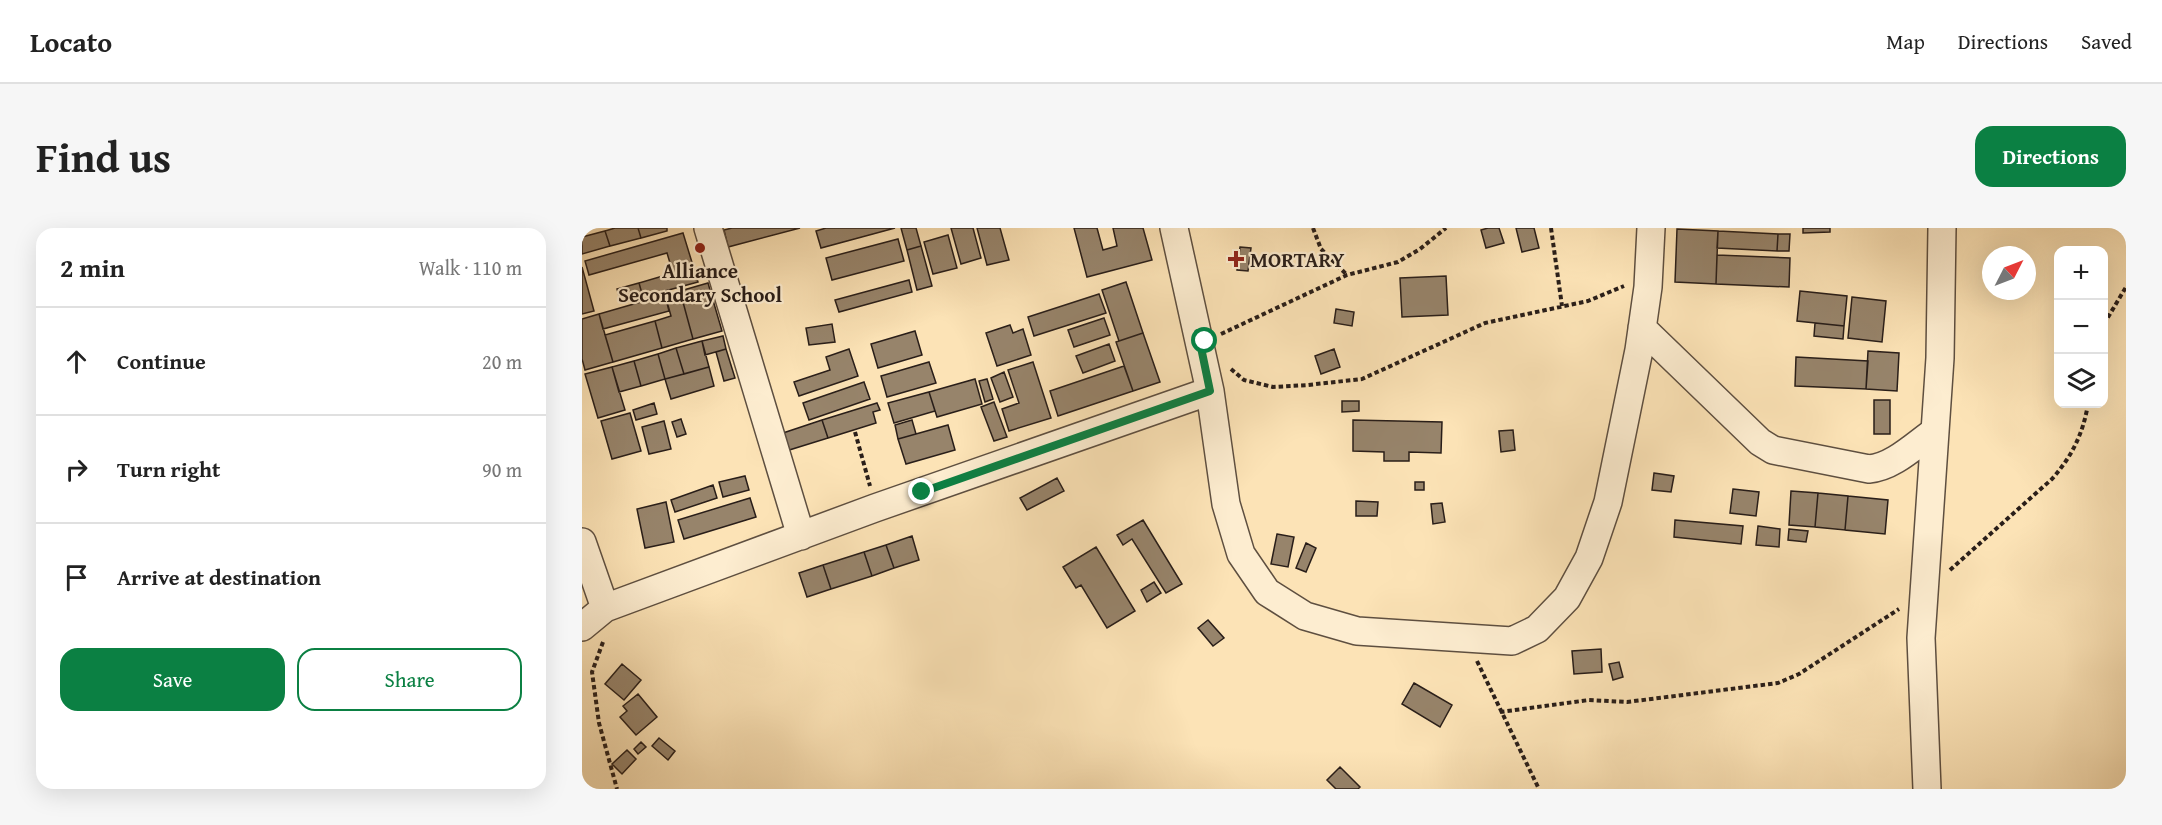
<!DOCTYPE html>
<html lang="en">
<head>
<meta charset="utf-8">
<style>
  :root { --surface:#fff; --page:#f6f6f6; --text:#222; --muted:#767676; --line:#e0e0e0; --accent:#0b8043 }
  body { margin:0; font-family:"Gentium Book Plus",serif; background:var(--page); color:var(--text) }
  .controls { position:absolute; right:18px; top:18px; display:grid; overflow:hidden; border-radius:12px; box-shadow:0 6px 24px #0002 }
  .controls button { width:54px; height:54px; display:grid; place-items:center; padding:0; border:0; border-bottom:2px solid var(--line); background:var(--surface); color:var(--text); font:30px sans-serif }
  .compass { position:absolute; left:1400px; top:18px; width:54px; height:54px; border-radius:50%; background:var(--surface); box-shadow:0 6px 24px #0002; rotate:48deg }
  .stop { position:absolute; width:18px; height:18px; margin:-14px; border:4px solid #0b8043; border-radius:50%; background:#fff }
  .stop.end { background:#0b8043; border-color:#fff; box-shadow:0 2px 6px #0008 }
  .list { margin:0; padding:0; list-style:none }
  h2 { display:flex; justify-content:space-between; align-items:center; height:78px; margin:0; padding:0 24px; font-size:26px }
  h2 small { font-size:20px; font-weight:400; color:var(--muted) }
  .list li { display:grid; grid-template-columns:39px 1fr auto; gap:18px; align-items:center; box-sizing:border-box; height:108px; padding:0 24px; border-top:2px solid var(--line) }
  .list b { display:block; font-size:22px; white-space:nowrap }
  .list em { font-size:20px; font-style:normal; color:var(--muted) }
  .actions { display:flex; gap:12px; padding:18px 24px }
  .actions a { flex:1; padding:14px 0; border:2px solid var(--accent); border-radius:18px; text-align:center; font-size:21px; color:var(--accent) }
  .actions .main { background:var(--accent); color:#fff }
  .icon { flex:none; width:33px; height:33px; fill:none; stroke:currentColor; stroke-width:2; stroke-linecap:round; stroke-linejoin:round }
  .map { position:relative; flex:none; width:1544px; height:561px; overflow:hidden; border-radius:18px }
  header { display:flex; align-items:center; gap:36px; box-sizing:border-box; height:84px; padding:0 30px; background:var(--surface); border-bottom:2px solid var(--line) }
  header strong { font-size:28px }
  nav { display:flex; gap:33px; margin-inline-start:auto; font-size:21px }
  .intro { display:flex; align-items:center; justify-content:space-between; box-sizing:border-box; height:144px; padding:0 36px }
  h1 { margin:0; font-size:42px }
  .button { padding:15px 27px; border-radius:18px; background:var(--accent); color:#fff; font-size:21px; font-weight:700 }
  main { display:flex; gap:36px; padding:0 36px }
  aside { flex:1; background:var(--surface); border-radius:18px; box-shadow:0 6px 24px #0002 }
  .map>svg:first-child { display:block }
</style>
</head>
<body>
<header>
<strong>Locato</strong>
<nav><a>Map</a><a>Directions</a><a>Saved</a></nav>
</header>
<div class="intro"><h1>Find us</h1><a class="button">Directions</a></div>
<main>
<aside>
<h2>2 min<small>Walk · 110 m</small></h2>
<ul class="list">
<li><svg class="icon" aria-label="ahead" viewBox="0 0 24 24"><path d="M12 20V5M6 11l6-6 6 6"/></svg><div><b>Continue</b></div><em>20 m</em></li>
<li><svg class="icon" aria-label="right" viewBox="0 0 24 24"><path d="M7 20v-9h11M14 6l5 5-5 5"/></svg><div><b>Turn right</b></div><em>90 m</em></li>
<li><svg class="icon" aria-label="arrive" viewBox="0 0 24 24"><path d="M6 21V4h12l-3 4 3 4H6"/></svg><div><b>Arrive at destination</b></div></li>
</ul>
<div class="actions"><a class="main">Save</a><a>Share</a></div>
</aside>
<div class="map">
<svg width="1544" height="561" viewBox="0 0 1544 561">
  <rect width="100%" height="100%" fill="#fce3b6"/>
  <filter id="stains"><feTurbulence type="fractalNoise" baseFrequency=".00333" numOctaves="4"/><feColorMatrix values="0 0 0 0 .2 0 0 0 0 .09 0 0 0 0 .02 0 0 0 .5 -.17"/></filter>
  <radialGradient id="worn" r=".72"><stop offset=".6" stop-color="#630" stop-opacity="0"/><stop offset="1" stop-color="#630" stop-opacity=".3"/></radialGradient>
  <!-- building -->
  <path fill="#97846b" stroke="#291e19" stroke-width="1.5" d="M 33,0 L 56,0 L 59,10 L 28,18 L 23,3 Z
    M 56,0 L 85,0 L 85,3 L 59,10 Z
    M 150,0 L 218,0 L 146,19 L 142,2 Z
    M 244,0 L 313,0 L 239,20 L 234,3 Z
    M 319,0 L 334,0 L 339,18 L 325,22 Z
    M 369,0 L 391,0 L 399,30 L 379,36 Z
    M 395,0 L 418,0 L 427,32 L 405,37 Z
    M 492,0 L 515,0 L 521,22 L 535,18 L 531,0 L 561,0 L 570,32 L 505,49 Z
    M 906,0 L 917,0 L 922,15 L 904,20 L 899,2 Z
    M 934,0 L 952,0 L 957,20 L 940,24 Z
    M 1221,0 L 1248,0 L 1248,4 L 1221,5 Z
    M 1095,1 L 1136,3 L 1134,56 L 1093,54 Z
    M 23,3 L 28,18 L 0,26 L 0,9 Z
    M 1136,3 L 1196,6 L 1195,23 L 1135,20 Z
    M 101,5 L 116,54 L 61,69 L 57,55 L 91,45 L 85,25 L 7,47 L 3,33 Z
    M 1196,6 L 1208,6 L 1207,23 L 1195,23 Z
    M 366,7 L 375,40 L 351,46 L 342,14 Z
    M 316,11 L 322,33 L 250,52 L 244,30 Z
    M 339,18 L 350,58 L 335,62 L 325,22 Z
    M 658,19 L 669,20 L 666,43 L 655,42 Z
    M 1135,27 L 1208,30 L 1207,59 L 1134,56 Z
    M 0,39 L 12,83 L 0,86 Z
    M 864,48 L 866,87 L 820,89 L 818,50 Z
    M 327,52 L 330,64 L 257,84 L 253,72 Z
    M 544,54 L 561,105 L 537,113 L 520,62 Z
    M 57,55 L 61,69 L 39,75 L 35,61 Z
    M 126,55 L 140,103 L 111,111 L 98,63 Z
    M 98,63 L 111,111 L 80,120 L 73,93 L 89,88 L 83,67 Z
    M 1218,63 L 1265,68 L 1262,98 L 1215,93 Z
    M 517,66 L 524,85 L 452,108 L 446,89 Z
    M 83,67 L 87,83 L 21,101 L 17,86 Z
    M 1270,69 L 1304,73 L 1300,114 L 1266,110 Z
    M 754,81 L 772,84 L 770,98 L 752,95 Z
    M 17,86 L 31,134 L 3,142 L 0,131 L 0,91 Z
    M 522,90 L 528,107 L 492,119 L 486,102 Z
    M 73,93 L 80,120 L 31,134 L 23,107 Z
    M 1233,95 L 1262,98 L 1261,111 L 1232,108 Z
    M 250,96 L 253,114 L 227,117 L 224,100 Z
    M 428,97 L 431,105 L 441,101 L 449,127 L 415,138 L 404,105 Z
    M 333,103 L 340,127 L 296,140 L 289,116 Z
    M 561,105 L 578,154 L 551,163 L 534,114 Z
    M 141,108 L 144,121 L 123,127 L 120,113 Z
    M 120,113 L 127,139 L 102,146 L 94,120 Z
    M 527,116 L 533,133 L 501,145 L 494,128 Z
    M 94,120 L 102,146 L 83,151 L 76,126 Z
    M 144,121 L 153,150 L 142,153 L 134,124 Z
    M 267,121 L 276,148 L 217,168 L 212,154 L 248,142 L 244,129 Z
    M 752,121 L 758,139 L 739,146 L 733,128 Z
    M 1286,123 L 1317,125 L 1315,163 L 1284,161 Z
    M 76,126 L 83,151 L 59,158 L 52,133 Z
    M 1214,129 L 1286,133 L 1284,161 L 1213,158 Z
    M 52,133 L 59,158 L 37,164 L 30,139 Z
    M 347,134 L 354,155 L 305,169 L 299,148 Z
    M 451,134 L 469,190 L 427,203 L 420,181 L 437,175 L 426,142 Z
    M 542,138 L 551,163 L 476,188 L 468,163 Z
    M 30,139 L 43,182 L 16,190 L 3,146 Z
    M 127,139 L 132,158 L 89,171 L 83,151 Z
    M 422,144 L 431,169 L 418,174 L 409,150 Z
    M 393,151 L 400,176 L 355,189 L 347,164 Z
    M 405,151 L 411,171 L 403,174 L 397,153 Z
    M 282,154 L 288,171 L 227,192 L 221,175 Z
    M 347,164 L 353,183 L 312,195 L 306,175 Z
    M 1292,172 L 1308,172 L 1308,206 L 1292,206 Z
    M 760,173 L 777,173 L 777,183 L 760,184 Z
    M 412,174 L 425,209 L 412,213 L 399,179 Z
    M 72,175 L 75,186 L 54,192 L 51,182 Z
    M 295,175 L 298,182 L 291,184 L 294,195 L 246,210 L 240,192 Z
    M 48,185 L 59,223 L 30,231 L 19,193 Z
    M 99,191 L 104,206 L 95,209 L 90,194 Z
    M 240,192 L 246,210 L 204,223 L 198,206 Z
    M 330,192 L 334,206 L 316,211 L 313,197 Z
    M 771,192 L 860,194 L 859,225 L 827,224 L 827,233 L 802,233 L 802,224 L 771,223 Z
    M 82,193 L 89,221 L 67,226 L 60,199 Z
    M 366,197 L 373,222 L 324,236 L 316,211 Z
    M 931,202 L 933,222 L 919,224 L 917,203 Z
    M 1072,245 L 1092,248 L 1089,264 L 1070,262 Z
    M 163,248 L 167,262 L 141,269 L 137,254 Z
    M 475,250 L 482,263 L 445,282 L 438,270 Z
    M 833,254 L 842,254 L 842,262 L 833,262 Z
    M 131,257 L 135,270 L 93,284 L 89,272 Z
    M 1151,261 L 1177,264 L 1174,288 L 1148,285 Z
    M 1209,263 L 1236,265 L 1233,299 L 1207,297 Z
    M 1236,265 L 1266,268 L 1263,302 L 1233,299 Z
    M 1266,268 L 1306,272 L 1303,306 L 1263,302 Z
    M 168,270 L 174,289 L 102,311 L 96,292 Z
    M 774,273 L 796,274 L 795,288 L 774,288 Z
    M 84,274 L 92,314 L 63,320 L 55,281 Z
    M 860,275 L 863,294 L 851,296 L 849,276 Z
    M 561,292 L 600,356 L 584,365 L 550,311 L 541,317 L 535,307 Z
    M 1093,292 L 1161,298 L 1159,316 L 1092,309 Z
    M 1176,298 L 1198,301 L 1197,319 L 1174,317 Z
    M 1207,301 L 1226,303 L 1224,314 L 1206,312 Z
    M 695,306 L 712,309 L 706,339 L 689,336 Z
    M 330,308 L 337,332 L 312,340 L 304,317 Z
    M 724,315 L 734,320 L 724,344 L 714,340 Z
    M 304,317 L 312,340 L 290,348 L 282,324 Z
    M 514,319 L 553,383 L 525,400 L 499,357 L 494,360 L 481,339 Z
    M 282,324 L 290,348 L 249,361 L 241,337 Z
    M 241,337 L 249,361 L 225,369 L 217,345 Z
    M 572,354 L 579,365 L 565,374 L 559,362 Z
    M 626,392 L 642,410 L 631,418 L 616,400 Z
    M 1019,421 L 1020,444 L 992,446 L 990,423 Z
    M 1037,434 L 1041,449 L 1031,452 L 1027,436 Z
    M 40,436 L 59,452 L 42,472 L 23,456 Z
    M 832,455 L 870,477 L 858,499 L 820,476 Z
    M 56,466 L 75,489 L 54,507 L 38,489 L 45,483 L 41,478 Z
    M 77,510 L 93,523 L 86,532 L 70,518 Z
    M 59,514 L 64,519 L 56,526 L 52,521 Z
    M 45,522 L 54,531 L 40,546 L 30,536 Z
    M 758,539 L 778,559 L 776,561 L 754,561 L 745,552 Z"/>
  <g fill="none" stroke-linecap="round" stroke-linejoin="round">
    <defs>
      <path id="minor" d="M 126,0 L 219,308
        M 592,0 L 628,163 L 644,276 L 659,326 L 685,364 L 723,388 L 775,403 L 930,413 L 955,401 L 985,370 L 1007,330 L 1026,274 L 1057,122 L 1066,59 L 1069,0
        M 1060,100 L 1178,214 L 1191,222 L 1287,241 C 1311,239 1333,217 1353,203
        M 0,314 L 23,380
        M 0,399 L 23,380 L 293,280 L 628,163
        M 1345,561 L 1339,410 L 1358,130 L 1360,0"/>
    </defs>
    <!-- minor casing -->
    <use href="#minor" stroke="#5e4f40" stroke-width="30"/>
    <!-- path -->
    <path stroke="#291e19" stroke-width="4" stroke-dasharray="4.5 3" stroke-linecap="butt" d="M 731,0 L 739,21 L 765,47
      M 969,0 L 980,78
      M 1522,96 L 1544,59
      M 639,106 L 765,47 L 816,34 L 838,21 L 864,0
      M 649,141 L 662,152 L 691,159 L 726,157 L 780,151 L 903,95 L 1006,73 L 1042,58
      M 273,204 L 288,258
      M 1368,342 L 1470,251 C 1490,228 1501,206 1506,176
      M 21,414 L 10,444 L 17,495 L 35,561
      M 895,433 L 957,561
      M 918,484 L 1007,472 L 1045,474 L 1196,455 L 1217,446 L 1317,381"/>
    <!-- minor -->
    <use href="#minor" stroke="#fdedd0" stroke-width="27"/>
  </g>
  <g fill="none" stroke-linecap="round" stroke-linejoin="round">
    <!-- route -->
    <path stroke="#0b8043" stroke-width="8" d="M 340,264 L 628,163 L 616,105 L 623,113"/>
  </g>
  <!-- markers -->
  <g fill="#8f2418" stroke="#fdedd0" stroke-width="2">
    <circle cx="118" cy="20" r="6"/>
    <path d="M651 22h6v6h6v6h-6v6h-6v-6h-6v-6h6z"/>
  </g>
  <g text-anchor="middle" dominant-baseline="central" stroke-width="4.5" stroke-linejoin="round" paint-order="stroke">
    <!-- poi labels -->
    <g font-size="21" font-weight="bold" fill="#291e19" stroke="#fdedd0" text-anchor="start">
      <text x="668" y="31">MORTARY</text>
      <text x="118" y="42" text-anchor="middle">Alliance<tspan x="118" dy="24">Secondary School</tspan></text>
    </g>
  </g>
  <rect width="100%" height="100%" filter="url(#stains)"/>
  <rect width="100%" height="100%" fill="url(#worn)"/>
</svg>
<div class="controls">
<button>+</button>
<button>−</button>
<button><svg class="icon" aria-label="layers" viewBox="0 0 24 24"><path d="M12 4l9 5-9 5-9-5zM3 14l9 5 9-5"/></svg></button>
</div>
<svg class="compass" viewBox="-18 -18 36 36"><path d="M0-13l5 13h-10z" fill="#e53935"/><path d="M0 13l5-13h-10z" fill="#767676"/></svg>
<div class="stop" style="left:623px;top:113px"></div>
<div class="stop end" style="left:340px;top:264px"></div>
</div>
</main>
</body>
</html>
